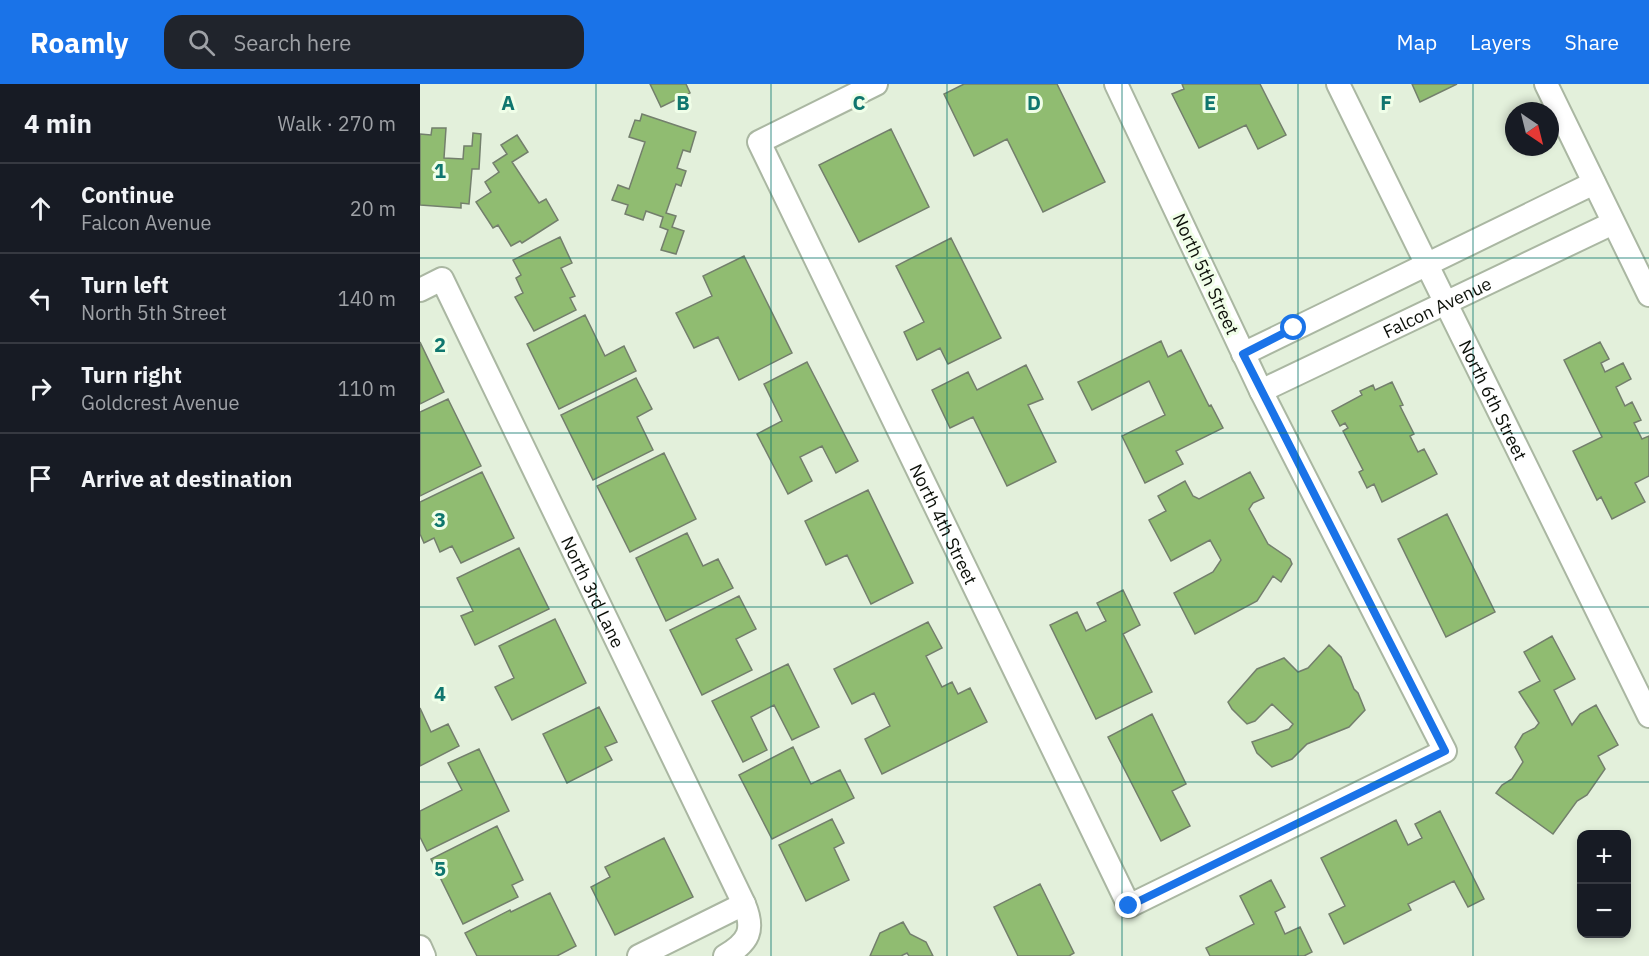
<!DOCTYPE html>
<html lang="en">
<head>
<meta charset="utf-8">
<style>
  :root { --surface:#171b24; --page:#20242c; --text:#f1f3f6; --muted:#9ea1a6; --line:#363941; --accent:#1a73e8 }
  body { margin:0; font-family:"IBM Plex Sans",sans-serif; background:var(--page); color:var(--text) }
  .controls { position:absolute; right:18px; bottom:18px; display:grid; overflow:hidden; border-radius:12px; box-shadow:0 3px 9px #0003 }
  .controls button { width:54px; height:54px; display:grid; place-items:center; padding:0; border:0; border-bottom:2px solid var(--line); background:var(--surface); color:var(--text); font:30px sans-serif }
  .compass { position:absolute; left:1085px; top:18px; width:54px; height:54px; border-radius:50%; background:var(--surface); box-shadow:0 3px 9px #0003; rotate:145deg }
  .stop { position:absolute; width:18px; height:18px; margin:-14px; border:4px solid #1a73e8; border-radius:50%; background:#fff }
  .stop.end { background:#1a73e8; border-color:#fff; box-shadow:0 2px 6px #0008 }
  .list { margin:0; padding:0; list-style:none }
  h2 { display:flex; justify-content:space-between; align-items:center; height:78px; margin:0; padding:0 24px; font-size:26px }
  h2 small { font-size:20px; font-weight:400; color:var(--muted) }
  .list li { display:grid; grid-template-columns:39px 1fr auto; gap:18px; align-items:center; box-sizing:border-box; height:90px; padding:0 24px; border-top:2px solid var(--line) }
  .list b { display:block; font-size:22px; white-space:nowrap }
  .list p { margin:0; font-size:20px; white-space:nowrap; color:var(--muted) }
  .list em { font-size:20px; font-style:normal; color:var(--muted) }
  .icon { flex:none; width:33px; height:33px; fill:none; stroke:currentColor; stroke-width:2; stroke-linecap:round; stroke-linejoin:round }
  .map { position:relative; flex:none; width:1229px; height:872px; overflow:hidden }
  header { display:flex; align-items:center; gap:36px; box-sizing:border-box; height:84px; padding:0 30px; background:var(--accent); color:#fff }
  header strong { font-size:28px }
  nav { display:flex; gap:33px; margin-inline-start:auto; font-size:21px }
  .search { width:420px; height:54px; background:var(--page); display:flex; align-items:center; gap:15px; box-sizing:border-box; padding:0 21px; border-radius:18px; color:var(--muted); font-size:22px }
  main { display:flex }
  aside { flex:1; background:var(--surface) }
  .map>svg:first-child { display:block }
</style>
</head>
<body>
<header>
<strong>Roamly</strong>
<div class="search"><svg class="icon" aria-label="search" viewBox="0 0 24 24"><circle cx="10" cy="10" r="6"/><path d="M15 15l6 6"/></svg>Search here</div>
<nav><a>Map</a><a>Layers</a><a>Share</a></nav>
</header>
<main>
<aside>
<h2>4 min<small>Walk · 270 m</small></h2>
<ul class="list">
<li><svg class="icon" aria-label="ahead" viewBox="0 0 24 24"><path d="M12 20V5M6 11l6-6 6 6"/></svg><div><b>Continue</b><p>Falcon Avenue</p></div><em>20 m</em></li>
<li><svg class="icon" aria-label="left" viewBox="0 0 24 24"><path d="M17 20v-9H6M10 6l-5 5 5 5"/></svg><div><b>Turn left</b><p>North 5th Street</p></div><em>140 m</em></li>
<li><svg class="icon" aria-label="right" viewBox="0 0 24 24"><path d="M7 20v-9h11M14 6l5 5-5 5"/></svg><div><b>Turn right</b><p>Goldcrest Avenue</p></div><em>110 m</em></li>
<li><svg class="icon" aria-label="arrive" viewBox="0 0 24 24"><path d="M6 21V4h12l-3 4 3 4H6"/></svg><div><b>Arrive at destination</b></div></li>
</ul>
</aside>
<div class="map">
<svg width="1229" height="872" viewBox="0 0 1229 872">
  <rect width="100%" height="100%" fill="#e3f0db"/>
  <!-- building -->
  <path fill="#90bc71" stroke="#737f6c" stroke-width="1.5" d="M 230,0 L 266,0 L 270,9 L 241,23 Z
    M 544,0 L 637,0 L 685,98 L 623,128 L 587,55 L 554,72 L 524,10 Z
    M 762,0 L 840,0 L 866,51 L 838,65 L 826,41 L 779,64 L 752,10 L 764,5 Z
    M 992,0 L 1037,0 L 1000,18 Z
    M 222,30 L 276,48 L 270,68 L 263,66 L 257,84 L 266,87 L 261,102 L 256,100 L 246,129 L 256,132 L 252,143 L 264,147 L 256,170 L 241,166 L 248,146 L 240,143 L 243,133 L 226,127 L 223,136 L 205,130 L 208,121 L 192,116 L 198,101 L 209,105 L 225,58 L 209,53 L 215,36 L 220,37 Z
    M 12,44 L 26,44 L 24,74 L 43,75 L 44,62 L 52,62 L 53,49 L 61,50 L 59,85 L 52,85 L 49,120 L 41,119 L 41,124 L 0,121 L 0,50 L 11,51 Z
    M 471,45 L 509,123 L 439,158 L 399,81 Z
    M 97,51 L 108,68 L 92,78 L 119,119 L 126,115 L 138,136 L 102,159 L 100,157 L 91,162 L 78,141 L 73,144 L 56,118 L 71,108 L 65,98 L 79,88 L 73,79 L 87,70 L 81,61 Z
    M 140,153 L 152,179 L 141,184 L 155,212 L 150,214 L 156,226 L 114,247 L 95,213 L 103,209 L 96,194 L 101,191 L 93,176 Z
    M 531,154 L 581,254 L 528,280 L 520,264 L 497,276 L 484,248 L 504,238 L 476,182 Z
    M 324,172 L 372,269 L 319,296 L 298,253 L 274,264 L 256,229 L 292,212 L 283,192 Z
    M 165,231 L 185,272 L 204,262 L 216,287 L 139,325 L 107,260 Z
    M 741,257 L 748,273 L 761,266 L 789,322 L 791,321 L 803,344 L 756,367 L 763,380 L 725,399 L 702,352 L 745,331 L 729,297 L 672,326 L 658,298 Z
    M 0,258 L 24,308 L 0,320 Z
    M 1180,258 L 1189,275 L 1181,279 L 1185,288 L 1203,279 L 1211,295 L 1196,303 L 1205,322 L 1212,318 L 1221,336 L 1214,339 L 1222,355 L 1229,352 L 1229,392 L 1215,399 L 1225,418 L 1192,435 L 1181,413 L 1177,416 L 1153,367 L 1182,353 L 1144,276 Z
    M 387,278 L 438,377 L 416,389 L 402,362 L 380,373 L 392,397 L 368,410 L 337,350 L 362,337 L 344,300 Z
    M 606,281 L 623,315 L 608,321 L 636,378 L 587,402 L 553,333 L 530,344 L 512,306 L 548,288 L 557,306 Z
    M 216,294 L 232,325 L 217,333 L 233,366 L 173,396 L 141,331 Z
    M 972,298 L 983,321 L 980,322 L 994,350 L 990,352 L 998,368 L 1004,365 L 1017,390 L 962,418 L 954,400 L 947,404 L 939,388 L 943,386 L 923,347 L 928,344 L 925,339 L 920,342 L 912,327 L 942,311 L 940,307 L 953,301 L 955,306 Z
    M 28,315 L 61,382 L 0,412 L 0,328 Z
    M 244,369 L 276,435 L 210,468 L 177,402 Z
    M 62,388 L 94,454 L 41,479 L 32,462 L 20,468 L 14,454 L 4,459 L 0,450 L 0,418 Z
    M 830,388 L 844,414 L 833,419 L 829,425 L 848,460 L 870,475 L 872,480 L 861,498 L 853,492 L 837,517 L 775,550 L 754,509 L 793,488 L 801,476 L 790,456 L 751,477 L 729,436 L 746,427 L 738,412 L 765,397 L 773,412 L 779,415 Z
    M 448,406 L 493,499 L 451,520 L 427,471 L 406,481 L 385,437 Z
    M 1027,430 L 1075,528 L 1026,553 L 978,455 Z
    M 267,449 L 283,482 L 298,475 L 313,504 L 246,537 L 216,474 Z
    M 99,464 L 129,525 L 55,561 L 41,532 L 53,527 L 37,494 Z
    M 703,506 L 720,541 L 703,550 L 732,608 L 676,635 L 630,541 L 657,528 L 666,547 L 686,537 L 677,519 Z
    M 319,512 L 336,545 L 316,555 L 332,586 L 282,611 L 250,546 Z
    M 135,535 L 166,599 L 92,636 L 75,603 L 94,594 L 79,562 Z
    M 508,538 L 522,564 L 506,572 L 522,603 L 532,598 L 538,610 L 550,604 L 567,638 L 462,690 L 445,655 L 470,642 L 454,609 L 432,620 L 414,585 Z
    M 1132,552 L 1155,595 L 1134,606 L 1152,641 L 1160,630 L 1176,621 L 1198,661 L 1178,672 L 1185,685 L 1167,711 L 1157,717 L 1133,750 L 1076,709 L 1082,701 L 1092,695 L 1103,678 L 1095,663 L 1103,650 L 1115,644 L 1119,639 L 1099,608 L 1120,597 L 1104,568 Z
    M 909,561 L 921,573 L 934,605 L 938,609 L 945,626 L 929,643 L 887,660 L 872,675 L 852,683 L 837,669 L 832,658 L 869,645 L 873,640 L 852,620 L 835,637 L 827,640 L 812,625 L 808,618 L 837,585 L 864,574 L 878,588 L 888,584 Z
    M 368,580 L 399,643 L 372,656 L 354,621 L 331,633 L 347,666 L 323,678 L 292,617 Z
    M 179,623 L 197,658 L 185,663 L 192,676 L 147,699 L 123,650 Z
    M 0,624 L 11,648 L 28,640 L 39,662 L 0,682 Z
    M 732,630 L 766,700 L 752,707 L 770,742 L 741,757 L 688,653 Z
    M 373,663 L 391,700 L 420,686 L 434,714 L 352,755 L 319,691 Z
    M 59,665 L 89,727 L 7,767 L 0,753 L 0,727 L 42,706 L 28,679 Z
    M 1020,727 L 1064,815 L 1048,823 L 1034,797 L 988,820 L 991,826 L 924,860 L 909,830 L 925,822 L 901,774 L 976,736 L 988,761 L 1002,754 L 995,740 Z
    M 412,735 L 424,759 L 414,764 L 429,796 L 386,817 L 359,761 Z
    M 77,742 L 103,796 L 92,801 L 98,813 L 43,840 L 11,775 Z
    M 244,754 L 273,813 L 195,851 L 171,803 L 190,793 L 185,783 Z
    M 851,796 L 865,823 L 855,828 L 865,850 L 880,843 L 892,868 L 884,872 L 790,872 L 786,864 L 834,840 L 820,812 Z
    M 620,800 L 654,869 L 649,872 L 598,872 L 574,823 Z
    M 130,809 L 156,862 L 137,872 L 57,872 L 45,849 L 90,826 L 91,828 Z
    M 483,838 L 490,850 L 506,858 L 513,872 L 489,872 L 487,869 L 481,872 L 450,872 L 460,849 Z"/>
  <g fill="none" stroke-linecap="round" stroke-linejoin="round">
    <defs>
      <g id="minor">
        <path id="s1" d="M 456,0 L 339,58 L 709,822 L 1025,667 L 841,307 L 696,0"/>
        <path id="s2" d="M 918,0 L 1229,632"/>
        <path d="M 1126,0 L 1229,211"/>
        <path id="s3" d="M 0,206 L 22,195 L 324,820 C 335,846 329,858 305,872"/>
        <path d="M 823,270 L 1174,99"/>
        <path id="s4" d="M 841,307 L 1193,139"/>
        <path d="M 0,863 L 4,872"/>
        <path d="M 219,872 L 324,820"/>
      </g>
    </defs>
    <!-- minor casing -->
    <use href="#minor" stroke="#aab7a2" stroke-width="26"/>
    <!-- minor -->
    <use href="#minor" stroke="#fff" stroke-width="22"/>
  </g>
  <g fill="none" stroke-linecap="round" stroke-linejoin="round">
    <!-- route -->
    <path stroke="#1a73e8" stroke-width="8" d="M 709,822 L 1025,667 L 823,270 L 874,244"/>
  </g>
  <!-- grid -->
  <path fill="none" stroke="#0f766e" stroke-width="1.5" stroke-opacity="0.55" d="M 176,0 L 176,872M 351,0 L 351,872M 527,0 L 527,872M 702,0 L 702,872M 878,0 L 878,872M 1053,0 L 1053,872M 0,174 L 1229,174M 0,349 L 1229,349M 0,523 L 1229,523M 0,698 L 1229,698"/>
  <g text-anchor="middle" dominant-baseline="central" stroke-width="6" stroke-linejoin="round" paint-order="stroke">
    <!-- street labels -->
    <g font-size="18" fill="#0c1009" stroke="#f0fee8">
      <text transform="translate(786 190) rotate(65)">North 5th Street</text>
      <text stroke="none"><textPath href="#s4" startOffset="195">Falcon Avenue</textPath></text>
      <text stroke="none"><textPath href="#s2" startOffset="352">North 6th Street</textPath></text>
      <text stroke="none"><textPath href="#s1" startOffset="555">North 4th Street</textPath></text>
      <text stroke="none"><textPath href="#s3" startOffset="372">North 3rd Lane</textPath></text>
    </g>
  </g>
  <g font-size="20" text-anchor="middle" font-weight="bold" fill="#0f766e" stroke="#f0fee8" stroke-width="6" stroke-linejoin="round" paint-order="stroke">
    <text x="88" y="26">A</text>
    <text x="263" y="26">B</text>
    <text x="439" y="26">C</text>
    <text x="614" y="26">D</text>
    <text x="790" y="26">E</text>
    <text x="966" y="26">F</text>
    <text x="20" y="94">1</text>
    <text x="20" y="268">2</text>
    <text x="20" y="443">3</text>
    <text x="20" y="617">4</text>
    <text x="20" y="792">5</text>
  </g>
</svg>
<div class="controls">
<button>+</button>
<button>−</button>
</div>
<svg class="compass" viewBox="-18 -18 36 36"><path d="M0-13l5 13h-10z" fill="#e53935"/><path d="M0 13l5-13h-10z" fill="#9ea1a6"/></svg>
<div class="stop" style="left:874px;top:244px"></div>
<div class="stop end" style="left:709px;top:822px"></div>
</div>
</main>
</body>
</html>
